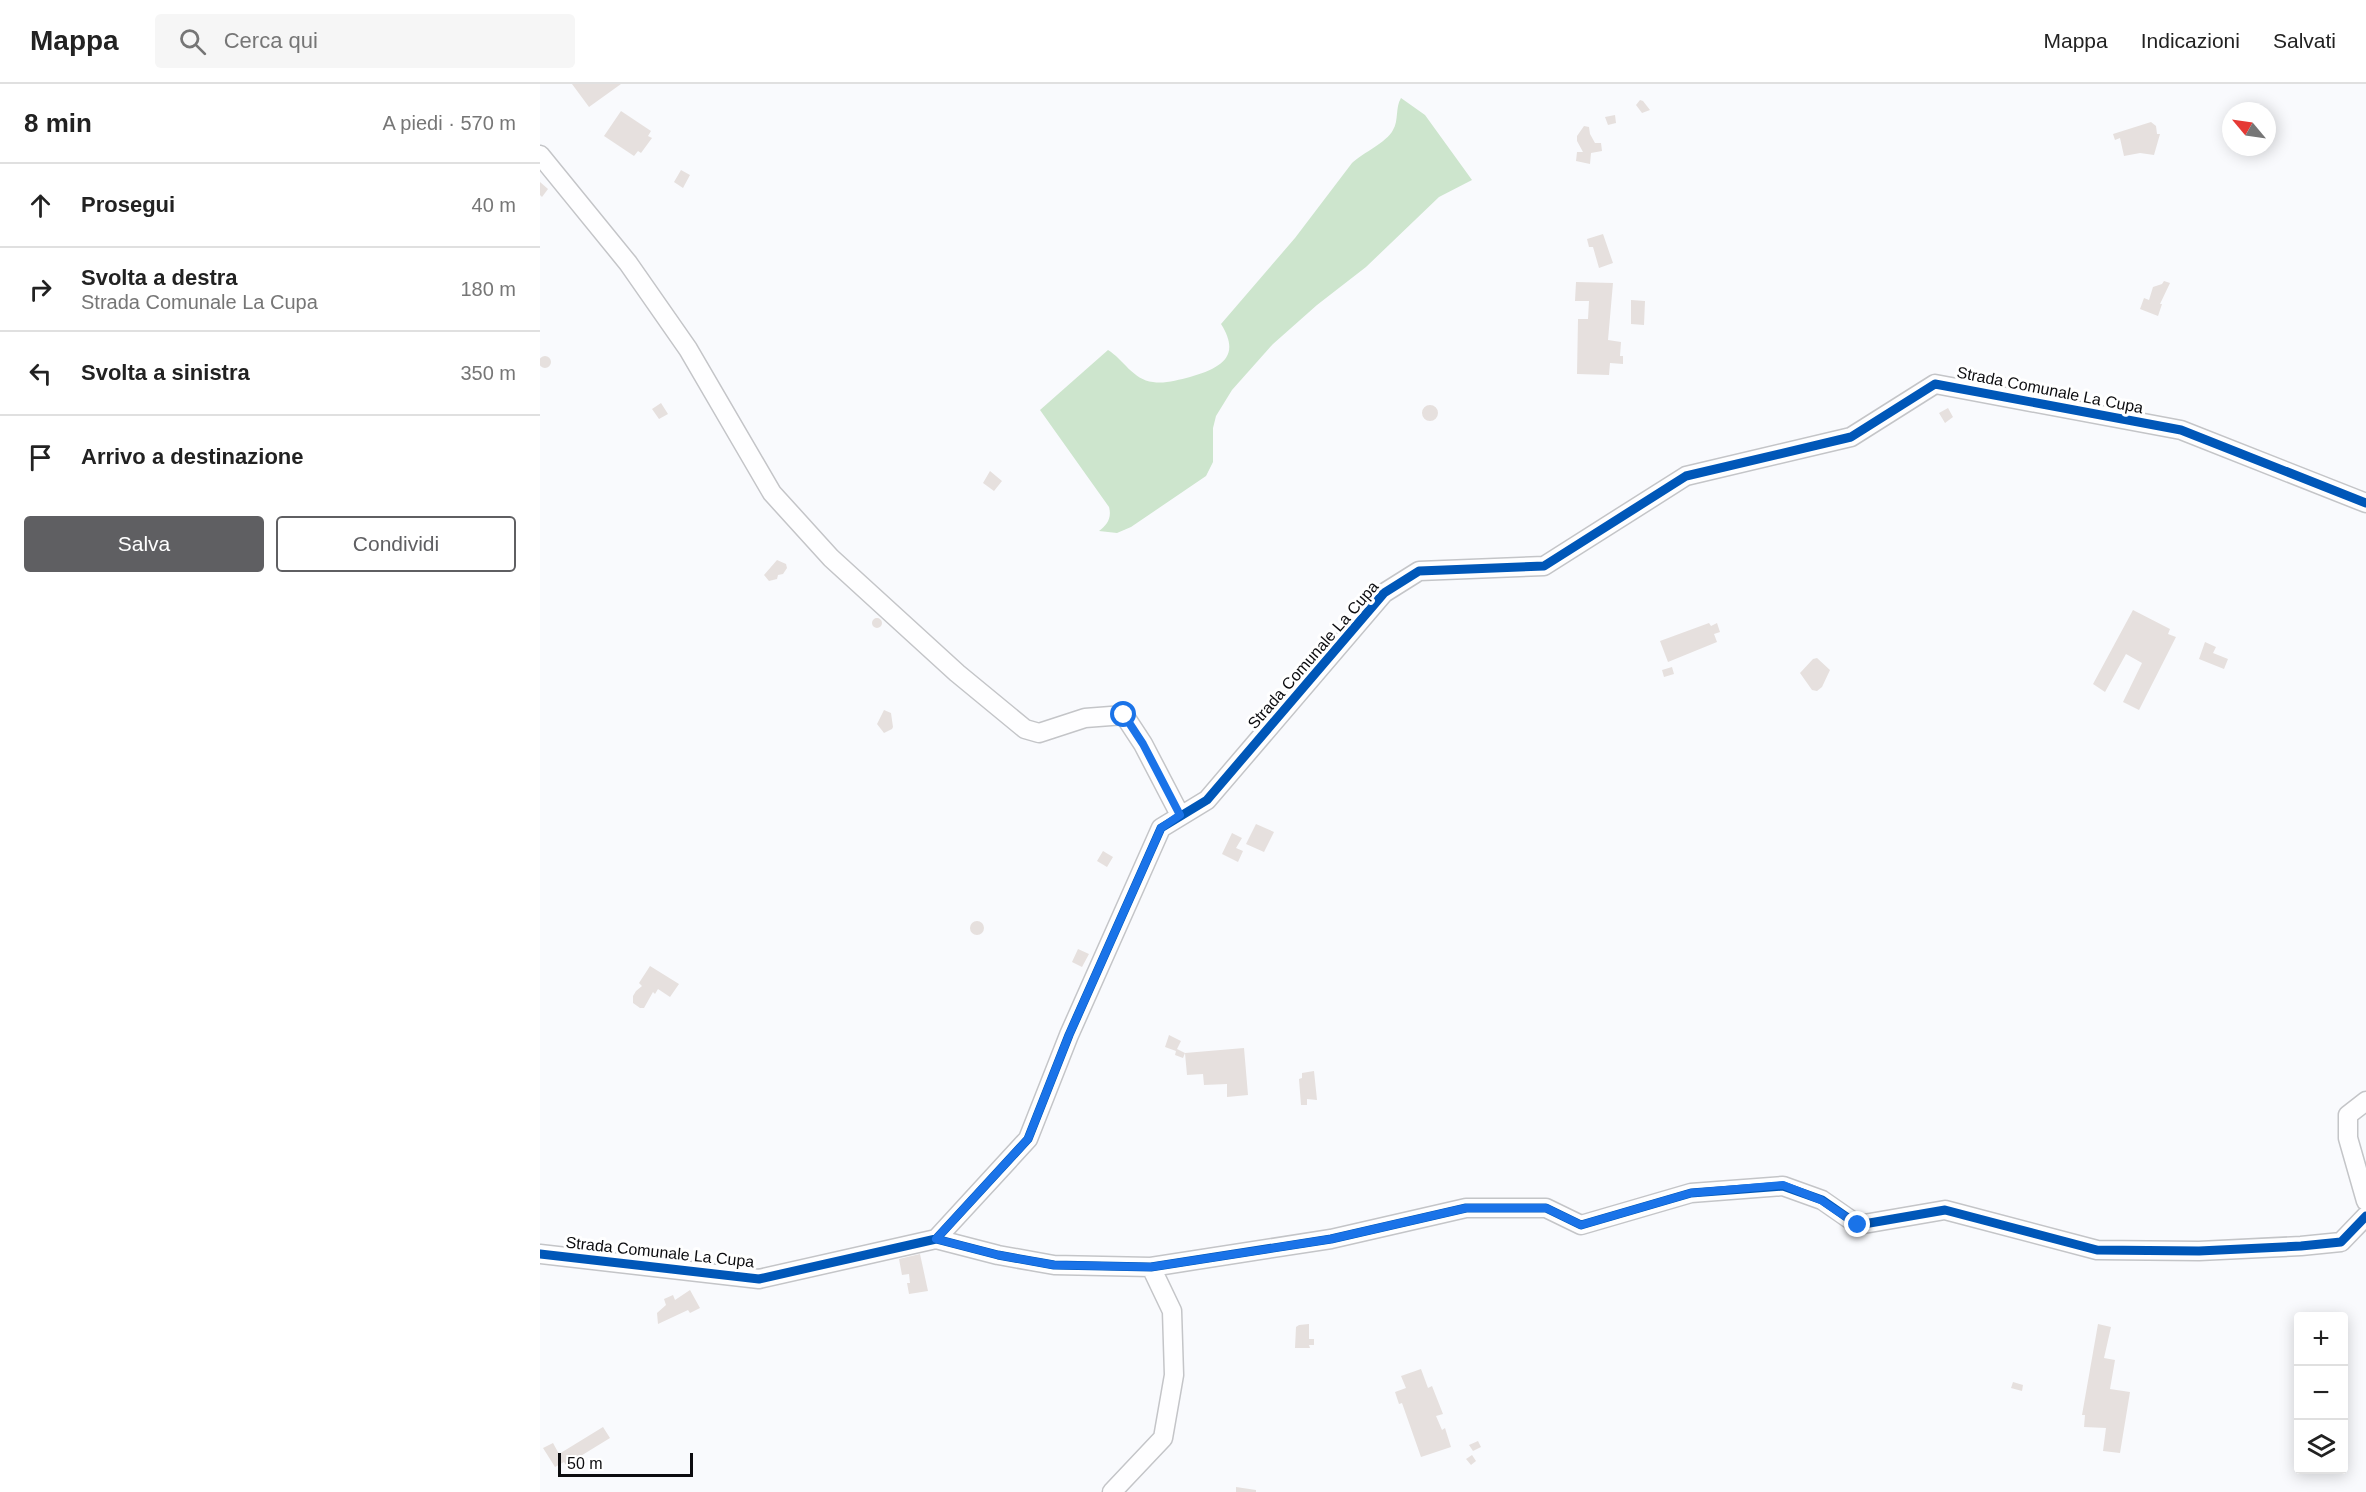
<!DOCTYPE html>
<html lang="it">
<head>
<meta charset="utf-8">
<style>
  :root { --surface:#fff; --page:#f6f6f6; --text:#222; --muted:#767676; --line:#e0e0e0; --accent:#5f5f62 }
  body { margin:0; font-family:Helvetica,sans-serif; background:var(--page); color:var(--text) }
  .controls { position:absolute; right:18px; bottom:18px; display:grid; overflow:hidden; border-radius:6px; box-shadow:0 3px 15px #0003 }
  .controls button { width:54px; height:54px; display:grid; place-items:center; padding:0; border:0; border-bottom:2px solid var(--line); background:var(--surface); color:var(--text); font:30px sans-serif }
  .compass { position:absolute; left:1682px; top:18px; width:54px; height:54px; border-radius:50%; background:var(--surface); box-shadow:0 3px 15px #0003; rotate:299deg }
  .scale { position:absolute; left:18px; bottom:15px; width:135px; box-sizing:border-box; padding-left:6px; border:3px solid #0c0c0f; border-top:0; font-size:16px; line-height:21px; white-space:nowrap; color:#0c0c0f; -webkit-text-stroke:4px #fff; paint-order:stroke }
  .stop { position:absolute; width:18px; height:18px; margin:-14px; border:4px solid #1a73e8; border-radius:50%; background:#fff }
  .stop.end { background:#1a73e8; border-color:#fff; box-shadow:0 2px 6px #0008 }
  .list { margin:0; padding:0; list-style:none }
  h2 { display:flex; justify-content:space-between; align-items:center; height:78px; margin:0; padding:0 24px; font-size:26px }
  h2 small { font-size:20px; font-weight:400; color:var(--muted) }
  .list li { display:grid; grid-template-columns:39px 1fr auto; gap:18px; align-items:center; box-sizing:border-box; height:84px; padding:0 24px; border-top:2px solid var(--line) }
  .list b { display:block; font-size:22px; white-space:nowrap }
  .list p { margin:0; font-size:20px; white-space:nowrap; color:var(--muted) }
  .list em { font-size:20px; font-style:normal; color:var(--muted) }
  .actions { display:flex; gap:12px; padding:18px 24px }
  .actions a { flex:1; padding:14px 0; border:2px solid var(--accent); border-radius:6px; text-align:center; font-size:21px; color:var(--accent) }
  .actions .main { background:var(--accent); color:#fff }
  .icon { flex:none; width:33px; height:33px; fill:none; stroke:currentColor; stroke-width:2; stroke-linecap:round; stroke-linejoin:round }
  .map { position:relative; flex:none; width:1826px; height:1408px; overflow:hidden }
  header { display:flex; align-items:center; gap:36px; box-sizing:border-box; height:84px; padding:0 30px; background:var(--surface); border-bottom:2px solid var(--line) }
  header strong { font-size:28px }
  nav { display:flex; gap:33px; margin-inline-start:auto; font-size:21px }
  .search { width:420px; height:54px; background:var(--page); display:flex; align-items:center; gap:15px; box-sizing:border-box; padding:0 21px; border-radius:6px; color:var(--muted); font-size:22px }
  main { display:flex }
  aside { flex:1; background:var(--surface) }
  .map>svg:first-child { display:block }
</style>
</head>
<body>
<header>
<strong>Mappa</strong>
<div class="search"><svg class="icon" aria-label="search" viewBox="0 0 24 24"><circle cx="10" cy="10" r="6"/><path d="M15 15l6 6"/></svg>Cerca qui</div>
<nav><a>Mappa</a><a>Indicazioni</a><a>Salvati</a></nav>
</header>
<main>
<aside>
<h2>8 min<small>A piedi · 570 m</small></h2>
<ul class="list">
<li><svg class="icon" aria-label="ahead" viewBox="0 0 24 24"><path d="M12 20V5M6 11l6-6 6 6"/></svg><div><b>Prosegui</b></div><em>40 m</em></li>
<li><svg class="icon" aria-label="right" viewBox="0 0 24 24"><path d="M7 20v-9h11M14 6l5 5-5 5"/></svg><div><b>Svolta a destra</b><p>Strada Comunale La Cupa</p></div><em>180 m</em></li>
<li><svg class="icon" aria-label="left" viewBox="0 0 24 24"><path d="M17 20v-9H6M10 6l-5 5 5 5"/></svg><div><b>Svolta a sinistra</b></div><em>350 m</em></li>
<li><svg class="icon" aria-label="arrive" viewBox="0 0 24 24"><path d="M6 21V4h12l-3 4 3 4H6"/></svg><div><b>Arrivo a destinazione</b></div></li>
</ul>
<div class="actions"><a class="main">Salva</a><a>Condividi</a></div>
</aside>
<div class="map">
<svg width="1826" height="1408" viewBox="0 0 1826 1408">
  <rect width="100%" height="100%" fill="#f9fafd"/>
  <!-- forest -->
  <path fill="#cde5cd" d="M 861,14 L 885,31 L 932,96 L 899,113 L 826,183 L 777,221 L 733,260 L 692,306 L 676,332 L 673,344 L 673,378 L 666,392 L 591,443 L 577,449 L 559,447 C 567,441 572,434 569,423 L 500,326 L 568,266 C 583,275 593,296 613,298 C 624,300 638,296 650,293 C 680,284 702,273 681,240 L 755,154 L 812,79 C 824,68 846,59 853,46 C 859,36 855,24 861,14 Z"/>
  <!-- building -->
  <path fill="#e6e0de" d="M 32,0 L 81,0 L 49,23 Z
    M 1100,16 L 1103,17 L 1110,26 L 1102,29 L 1096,21 Z
    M 81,27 L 111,47 L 108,52 L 112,54 L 101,69 L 98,67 L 94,72 L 64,52 Z
    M 1075,31 L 1076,39 L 1068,41 L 1065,33 Z
    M 1611,38 L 1616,42 L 1617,50 L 1620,50 L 1614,71 L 1600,69 L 1584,72 L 1580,54 L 1575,56 L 1573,50 Z
    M 1044,42 L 1049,43 L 1050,50 L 1055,59 L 1061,59 L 1062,67 L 1051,69 L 1050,80 L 1036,77 L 1037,68 L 1043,68 L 1037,57 L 1037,52 Z
    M 141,86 L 150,91 L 143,104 L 134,98 Z
    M 0,98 L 8,105 L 2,113 L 0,111 Z
    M 1063,150 L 1073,179 L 1059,184 L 1053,163 L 1049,163 L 1047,155 Z
    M 1624,197 L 1630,199 L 1620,220 L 1622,220 L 1618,232 L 1600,225 L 1604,214 L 1609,216 L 1613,203 L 1622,200 Z
    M 1036,198 L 1073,199 L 1068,256 L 1081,258 L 1080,272 L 1083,272 L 1083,280 L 1070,279 L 1069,291 L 1037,290 L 1038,235 L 1048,235 L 1049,217 L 1035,217 Z
    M 1091,216 L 1105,217 L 1104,241 L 1091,240 Z
    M-1 278a6 6 0 1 1 12 0a6 6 0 1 1-12 0Z
    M 121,319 L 128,330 L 119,335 L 112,325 Z
    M882 329a8 8 0 1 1 16 0a8 8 0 1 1-16 0Z
    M 1408,324 L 1413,333 L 1405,339 L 1399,329 Z
    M 450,387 L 462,397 L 454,407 L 443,399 Z
    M 237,476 L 246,480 L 247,484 L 243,490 L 238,491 L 237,495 L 229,497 L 224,491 Z
    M 1593,526 L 1630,545 L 1628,550 L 1636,553 L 1599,626 L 1583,618 L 1602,579 L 1586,570 L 1565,608 L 1553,600 Z
    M332 539a5 5 0 1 1 10 0a5 5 0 1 1-10 0Z
    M 1169,539 L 1171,542 L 1177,539 L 1180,548 L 1174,550 L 1177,558 L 1128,578 L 1120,557 Z
    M 1665,558 L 1676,563 L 1673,569 L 1688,575 L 1684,585 L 1659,575 Z
    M 1277,574 L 1290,586 L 1282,603 L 1277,607 L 1272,606 L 1260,589 L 1273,575 Z
    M 1132,583 L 1134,590 L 1124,593 L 1122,586 Z
    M 344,626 L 351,629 L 353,643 L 352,645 L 344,649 L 337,640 Z
    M 716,740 L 734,748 L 724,768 L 706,760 Z
    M 692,749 L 702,754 L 696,764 L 703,767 L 698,778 L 682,770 Z
    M 563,767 L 573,773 L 567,783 L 557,777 Z
    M430 844a7 7 0 1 1 14 0a7 7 0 1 1-14 0Z
    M 538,865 L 549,870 L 542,883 L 532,878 Z
    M 110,882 L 139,900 L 130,913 L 118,905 L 115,910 L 113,908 L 104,924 L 100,924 L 93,919 L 93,912 L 96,907 L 102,902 L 99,899 Z
    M 629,951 L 641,957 L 637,965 L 645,969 L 643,974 L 635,971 L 636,967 L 625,963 Z
    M 704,964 L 708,1011 L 687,1013 L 687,1000 L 664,1001 L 663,990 L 647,991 L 645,969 Z
    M 774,987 L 777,1016 L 767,1015 L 767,1021 L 761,1021 L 759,995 L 762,994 L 762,989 Z
    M 380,1170 L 388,1207 L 369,1210 L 367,1199 L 370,1199 L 369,1190 L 362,1191 L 359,1175 Z
    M 150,1206 L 160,1224 L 150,1229 L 148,1226 L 118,1240 L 117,1229 L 126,1221 L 124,1215 L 133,1211 L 135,1216 Z
    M 769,1240 L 769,1255 L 774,1255 L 774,1261 L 769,1261 L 770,1264 L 755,1264 L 756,1243 L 759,1241 Z
    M 1558,1240 L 1571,1243 L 1564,1274 L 1575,1276 L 1570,1305 L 1590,1308 L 1580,1369 L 1563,1367 L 1566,1344 L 1544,1343 L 1545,1331 L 1542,1331 Z
    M 881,1285 L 888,1304 L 892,1302 L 903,1330 L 896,1332 L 902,1346 L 905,1344 L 911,1363 L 881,1373 L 862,1319 L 859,1320 L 855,1308 L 866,1304 L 861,1292 Z
    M 1473,1298 L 1483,1301 L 1482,1307 L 1471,1304 Z
    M 63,1343 L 70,1354 L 26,1381 L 24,1378 L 15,1383 L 3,1364 L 13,1359 L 19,1370 Z
    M 938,1357 L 941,1363 L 933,1367 L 929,1361 Z
    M 932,1371 L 936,1377 L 931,1381 L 926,1375 Z
    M 696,1403 L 716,1406 L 716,1408 L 696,1408 Z"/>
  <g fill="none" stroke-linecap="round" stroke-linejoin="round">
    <defs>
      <path id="minor" d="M 0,71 L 88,179 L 148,265 L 232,409 L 291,474 L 417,589 L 485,645 L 499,649 L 545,634 L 584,631 L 603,660 L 640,731
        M 1826,1017 L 1808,1031 L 1808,1054 L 1826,1117
        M 396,1155 L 458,1171 L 514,1181 L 611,1183 L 791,1155 L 926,1124 L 1006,1124 L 1041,1141 L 1151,1109 L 1243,1102 L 1282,1116 L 1318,1141 L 1405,1126 L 1557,1166 L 1659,1167 L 1761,1162 L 1801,1158 L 1826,1132
        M 0,1170 L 219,1195 L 396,1155 L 488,1055 L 529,951 L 621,744 L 667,716 L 844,509 L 879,487 L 1004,482 L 1146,392 L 1311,353 L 1395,300 L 1641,346 L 1826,419
        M 572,1408 L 623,1354 L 634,1291 L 632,1227 L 611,1183"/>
    </defs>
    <!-- minor casing -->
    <use href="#minor" stroke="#c4c5c8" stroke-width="21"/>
    <!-- minor -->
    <use href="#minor" stroke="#fefeff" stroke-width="18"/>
    <defs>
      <path id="cycleway" d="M 396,1155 L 458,1171 L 514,1181 L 611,1183 L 791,1155 L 926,1124 L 1006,1124 L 1041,1141 L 1151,1109 L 1243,1102 L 1282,1116 L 1318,1141 L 1405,1126 L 1557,1166 L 1659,1167 L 1761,1162 L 1801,1158 L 1826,1132
        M 0,1170 L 219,1195 L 396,1155 L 488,1055 L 529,951 L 621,744 L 667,716 L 844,509 L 879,487 L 1004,482 L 1146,392 L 1311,353 L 1395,300 L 1641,346 L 1826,419"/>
    </defs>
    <!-- cycleway casing -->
    <use href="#cycleway" stroke="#fff" stroke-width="13"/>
    <!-- cycleway -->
    <use href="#cycleway" stroke="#0057b8" stroke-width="9"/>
  </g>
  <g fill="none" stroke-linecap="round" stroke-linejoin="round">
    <!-- route -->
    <path stroke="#1a73e8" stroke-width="8" d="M 584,631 L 603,660 L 640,731 L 621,744 L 529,951 L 488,1055 L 396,1155 L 458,1171 L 514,1181 L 611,1183 L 791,1155 L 926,1124 L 1006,1124 L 1041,1141 L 1151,1109 L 1243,1101 L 1281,1116 L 1318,1141"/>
  </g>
  <g text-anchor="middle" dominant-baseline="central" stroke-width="6" stroke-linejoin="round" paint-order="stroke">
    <!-- street labels -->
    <g font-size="16" fill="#0c0c0f" stroke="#fff">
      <text transform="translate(1510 306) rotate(11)">Strada Comunale La Cupa</text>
      <text transform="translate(773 571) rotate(-49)">Strada Comunale La Cupa</text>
      <text transform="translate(120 1168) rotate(6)">Strada Comunale La Cupa</text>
    </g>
  </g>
</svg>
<div class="controls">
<button>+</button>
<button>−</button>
<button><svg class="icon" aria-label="layers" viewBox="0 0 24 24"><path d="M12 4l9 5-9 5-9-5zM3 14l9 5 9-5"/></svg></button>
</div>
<svg class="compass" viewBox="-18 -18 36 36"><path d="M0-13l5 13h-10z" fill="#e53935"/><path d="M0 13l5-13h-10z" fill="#767676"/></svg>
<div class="scale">50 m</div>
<div class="stop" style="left:584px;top:631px"></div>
<div class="stop end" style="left:1318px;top:1141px"></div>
</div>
</main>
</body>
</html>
